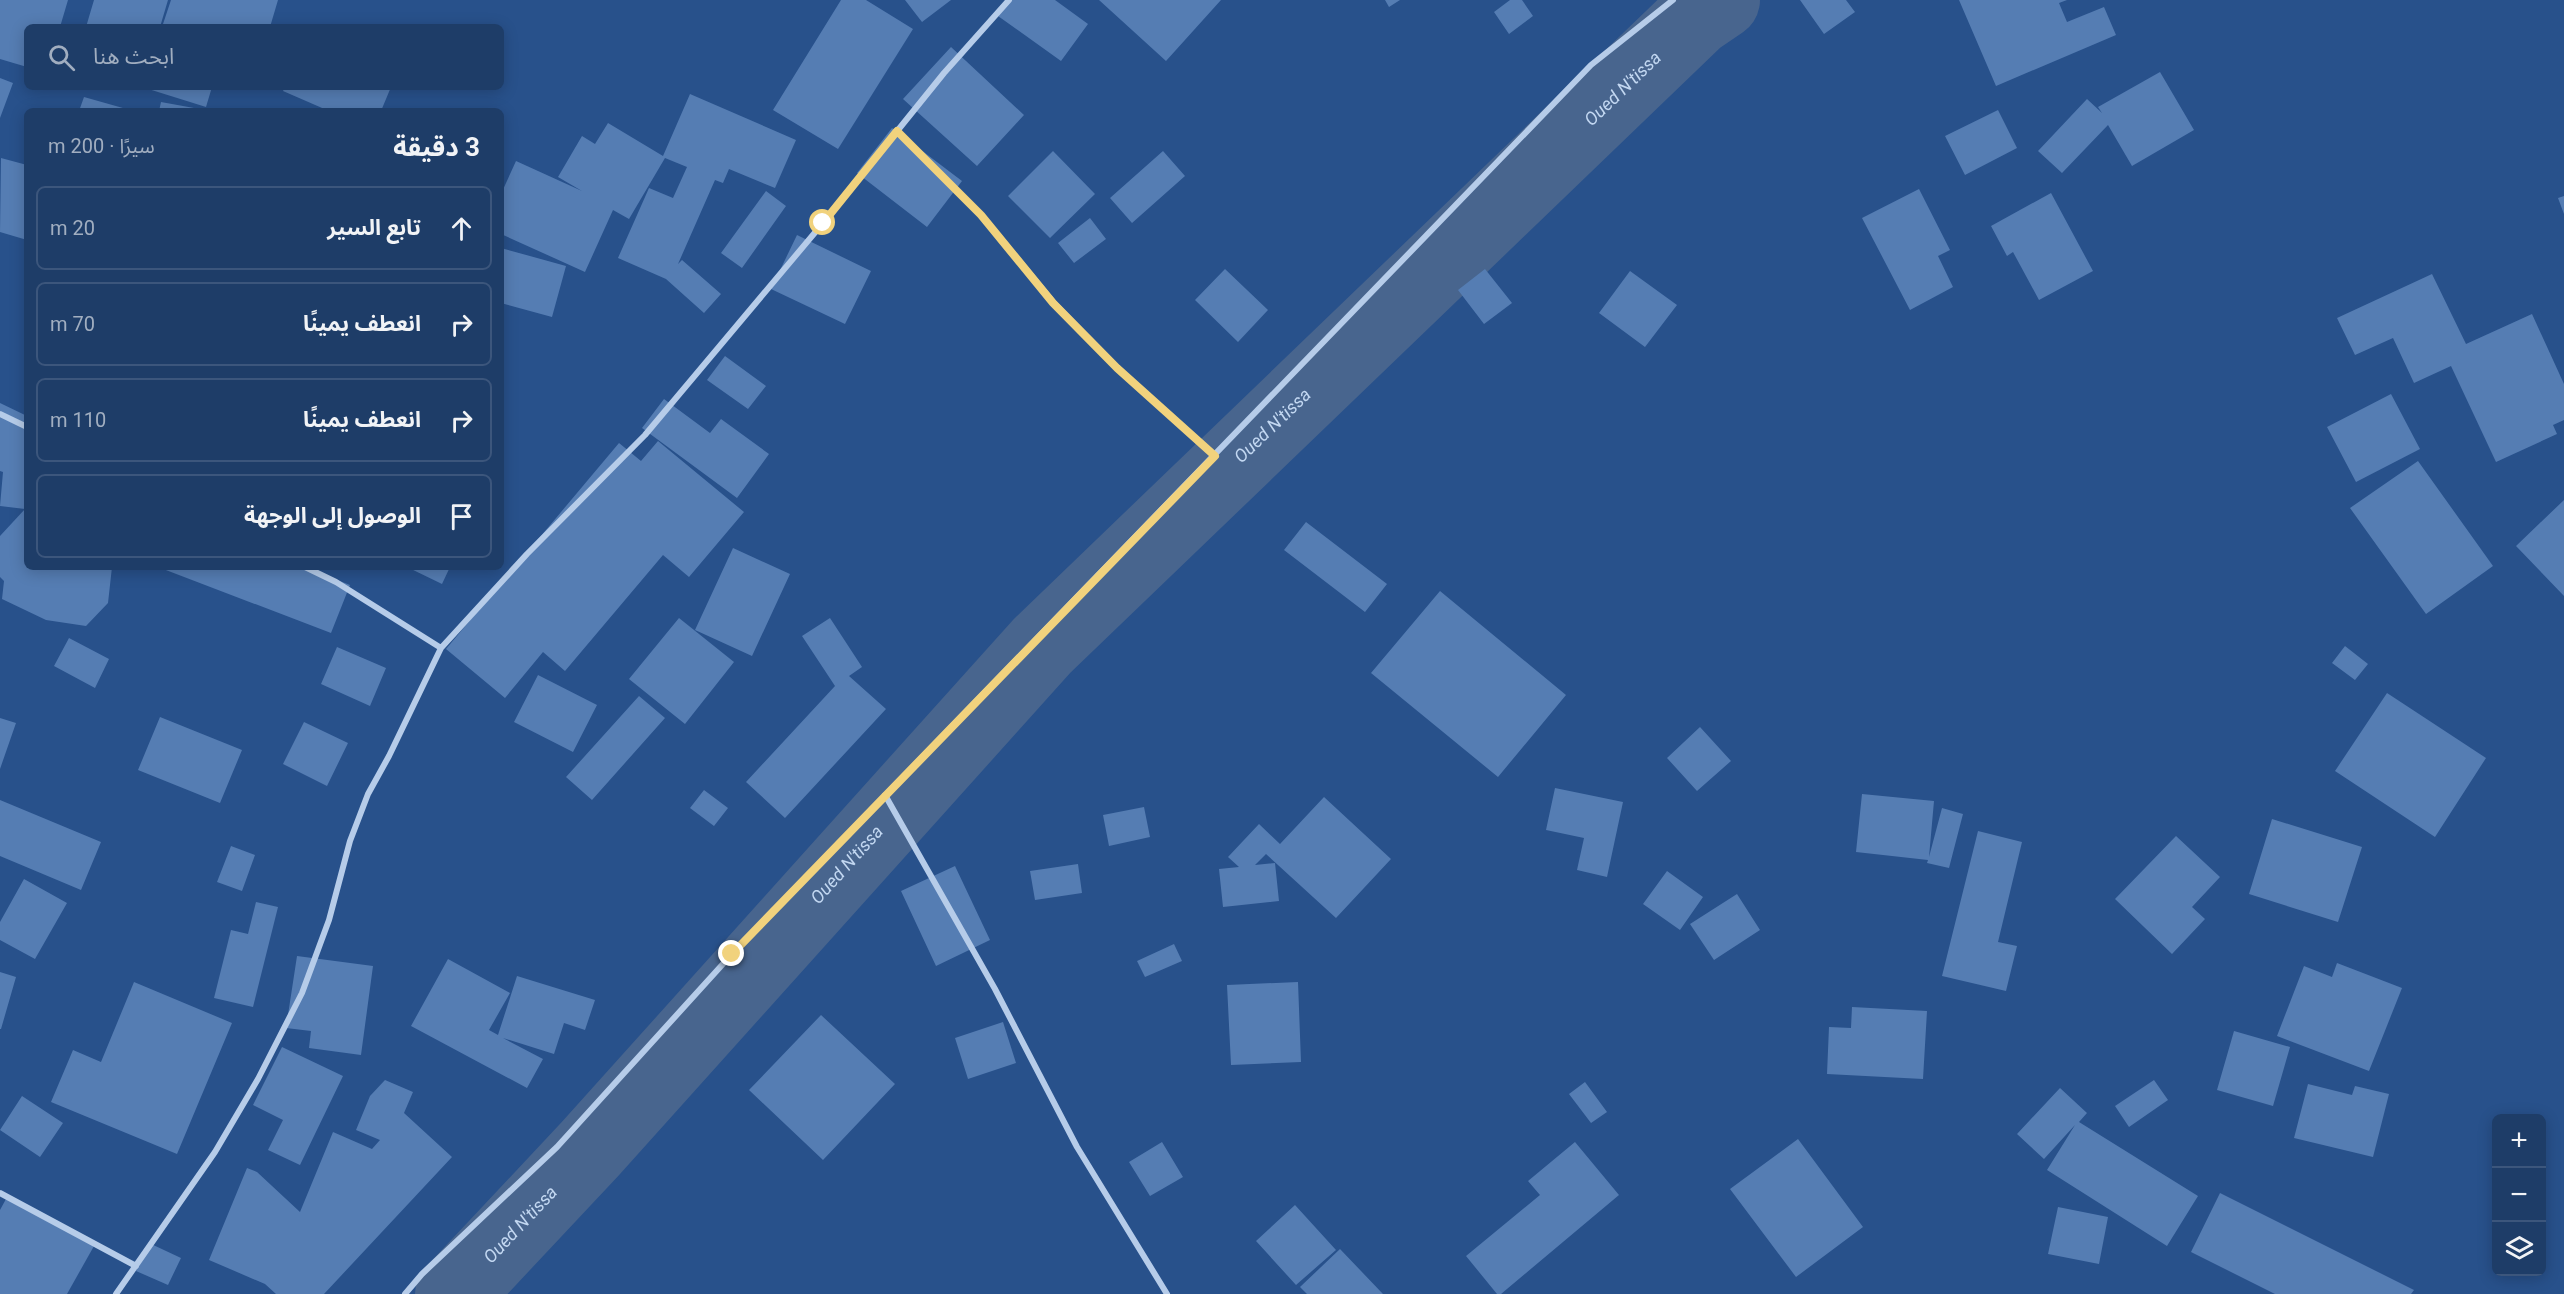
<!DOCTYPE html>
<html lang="ar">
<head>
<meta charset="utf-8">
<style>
  :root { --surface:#1e3d68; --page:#2b4871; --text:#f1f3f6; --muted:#a1aec0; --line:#3c567c }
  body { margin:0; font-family:Roboto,"Noto Sans Arabic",sans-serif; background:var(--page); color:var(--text); direction:rtl }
  .controls { position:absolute; right:18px; bottom:18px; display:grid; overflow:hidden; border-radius:9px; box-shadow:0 3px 15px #0003 }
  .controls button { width:54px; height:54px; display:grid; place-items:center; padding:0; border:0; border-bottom:2px solid var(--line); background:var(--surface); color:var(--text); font:30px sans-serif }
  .stop { position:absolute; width:18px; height:18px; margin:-14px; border:4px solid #f1d27d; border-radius:50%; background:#fff }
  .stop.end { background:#f1d27d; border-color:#fff; box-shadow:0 2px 6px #0008 }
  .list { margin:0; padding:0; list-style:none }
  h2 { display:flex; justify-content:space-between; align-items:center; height:78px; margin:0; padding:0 24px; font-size:26px }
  h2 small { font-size:20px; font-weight:400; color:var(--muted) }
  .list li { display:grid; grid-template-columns:39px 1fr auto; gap:18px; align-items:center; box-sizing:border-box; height:84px; margin:0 12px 12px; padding:0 12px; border:2px solid var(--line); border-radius:9px }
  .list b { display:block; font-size:22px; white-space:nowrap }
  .list em { font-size:20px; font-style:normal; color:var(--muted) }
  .icon { flex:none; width:33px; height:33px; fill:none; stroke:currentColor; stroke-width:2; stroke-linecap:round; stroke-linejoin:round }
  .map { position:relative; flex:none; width:2564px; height:1294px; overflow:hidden; direction:ltr }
  .search { position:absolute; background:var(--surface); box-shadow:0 3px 15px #0003; left:24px; top:24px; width:480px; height:66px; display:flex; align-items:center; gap:15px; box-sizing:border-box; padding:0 21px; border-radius:9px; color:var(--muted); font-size:22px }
  .panel { position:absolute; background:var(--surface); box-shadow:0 3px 15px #0003; left:24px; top:108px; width:480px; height:462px; border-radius:9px; direction:rtl }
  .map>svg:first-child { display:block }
</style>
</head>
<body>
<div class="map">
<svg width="2564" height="1294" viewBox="0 0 2564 1294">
  <rect width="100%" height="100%" fill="#28518b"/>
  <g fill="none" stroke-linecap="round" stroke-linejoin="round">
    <!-- river -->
    <path stroke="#48658e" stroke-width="78" id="s1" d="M 454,1294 L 590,1149 L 1042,646 L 1696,17 L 1721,0"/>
  </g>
  <!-- building -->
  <path fill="#557db3" d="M 0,0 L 68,0 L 60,27 L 27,27 L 27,67 L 0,59 Z
    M 94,0 L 168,0 L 160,27 L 86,27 Z
    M 171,0 L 278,0 L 270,27 L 162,27 Z
    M 841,0 L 866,0 L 913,29 L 838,149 L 773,110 Z
    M 905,0 L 951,0 L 922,22 Z
    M 1010,0 L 1055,0 L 1088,24 L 1061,61 L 998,16 Z
    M 1099,0 L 1221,0 L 1166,61 Z
    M 1385,0 L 1400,0 L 1389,7 Z
    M 1510,0 L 1522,0 L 1533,16 L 1509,34 L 1494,12 Z
    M 1800,0 L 1846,0 L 1855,12 L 1824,34 Z
    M 1959,0 L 2067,0 L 2059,3 L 2067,22 L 2104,7 L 2116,35 L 1996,86 Z
    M 951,47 L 1024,115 L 977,166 L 903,99 Z
    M 2160,72 L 2194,130 L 2132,166 L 2108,125 L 2062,173 L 2038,151 L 2087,99 L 2102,113 L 2098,107 Z
    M 0,78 L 13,83 L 0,118 Z
    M 142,87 L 212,87 L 206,107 Z
    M 285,87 L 391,87 L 381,111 L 329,111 L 283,91 Z
    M 690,94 L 796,140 L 775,188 L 729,169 L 723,183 L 715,180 L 678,264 L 682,260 L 721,294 L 704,313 L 666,279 L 618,258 L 649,188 L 673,198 L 687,167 L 665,158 L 629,219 L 613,210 L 585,272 L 501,234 L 501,194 L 516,161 L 582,191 L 558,177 L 582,136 L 595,144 L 608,123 L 663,156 Z
    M 84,97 L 130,110 L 130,111 L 79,111 Z
    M 161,102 L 205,110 L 205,111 L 159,111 Z
    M 1998,110 L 2017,148 L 1965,175 L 1945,136 Z
    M 892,128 L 962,181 L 927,227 L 857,173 Z
    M 1053,151 L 1095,194 L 1050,238 L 1008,196 Z
    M 1163,151 L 1185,176 L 1132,223 L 1110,198 Z
    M 1,158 L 27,165 L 27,240 L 0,232 Z
    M 1919,189 L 1950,250 L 1938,256 L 1953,287 L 1910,310 L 1862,218 Z
    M 766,191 L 786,206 L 742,268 L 721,253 Z
    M 2051,193 L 2093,271 L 2039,300 L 2013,252 L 2007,256 L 1991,226 Z
    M 2564,196 L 2564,214 L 2558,198 Z
    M 1090,218 L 1106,239 L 1074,263 L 1058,243 Z
    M 797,235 L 871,271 L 845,324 L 771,289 Z
    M 501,248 L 566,266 L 552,317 L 501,303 Z
    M 1225,269 L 1268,310 L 1238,342 L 1195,300 Z
    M 1485,269 L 1512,303 L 1484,324 L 1458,290 Z
    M 1630,271 L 1677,305 L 1645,347 L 1599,313 Z
    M 2432,274 L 2466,344 L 2532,314 L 2564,384 L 2564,420 L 2553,425 L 2557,434 L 2496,462 L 2451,366 L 2414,383 L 2393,338 L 2355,355 L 2337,318 Z
    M 725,356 L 766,386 L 748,409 L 707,380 Z
    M 2391,394 L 2420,449 L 2356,482 L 2327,427 Z
    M 664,399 L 710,433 L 721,419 L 769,454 L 737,498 L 642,428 Z
    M 0,403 L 27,416 L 27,567 L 112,567 L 108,603 L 86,626 L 46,620 L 2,599 L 4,581 L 0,577 L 0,536 L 25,509 L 0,506 L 3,472 L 0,471 Z
    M 658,441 L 744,512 L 689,577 L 663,555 L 565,671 L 543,652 L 505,698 L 446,649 L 619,443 L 641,461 Z
    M 2418,461 L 2493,566 L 2426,614 L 2350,508 Z
    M 2564,500 L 2564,596 L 2516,546 Z
    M 1306,522 L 1387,584 L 1365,612 L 1284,550 Z
    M 733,548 L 790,574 L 752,656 L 695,630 Z
    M 158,567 L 304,567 L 350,585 L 331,633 Z
    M 407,567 L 450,567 L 442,584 Z
    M 1440,591 L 1566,695 L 1498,777 L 1371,673 Z
    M 679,618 L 734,662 L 685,724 L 629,679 Z
    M 830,618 L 862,667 L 849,676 L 886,709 L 785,818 L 746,782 L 835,686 L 802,636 Z
    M 69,638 L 109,659 L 95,688 L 54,666 Z
    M 2345,646 L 2368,664 L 2355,680 L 2332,663 Z
    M 337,647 L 386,668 L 370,706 L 321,684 Z
    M 538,675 L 597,705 L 573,752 L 514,722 Z
    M 2387,693 L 2486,758 L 2435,837 L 2335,771 Z
    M 639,696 L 665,718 L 592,800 L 566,777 Z
    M 160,717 L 242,750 L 220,803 L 138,770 Z
    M 0,718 L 16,723 L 0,769 Z
    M 304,722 L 348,743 L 327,786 L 283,764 Z
    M 1700,727 L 1731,761 L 1697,791 L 1667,758 Z
    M 1555,788 L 1623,802 L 1607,877 L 1577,870 L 1584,838 L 1546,830 Z
    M 704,790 L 728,808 L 714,826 L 690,808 Z
    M 1862,794 L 1934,801 L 1929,857 L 1942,808 L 1963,814 L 1949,868 L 1927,863 L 1928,860 L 1856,852 Z
    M 1324,797 L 1391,859 L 1336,918 L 1266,854 L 1255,865 L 1275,863 L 1279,901 L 1223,907 L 1219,869 L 1239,867 L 1228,857 L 1259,824 L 1280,844 Z
    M 0,800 L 101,842 L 81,890 L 0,856 Z
    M 1144,807 L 1150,837 L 1109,846 L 1103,815 Z
    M 2272,819 L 2362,847 L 2338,922 L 2249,894 Z
    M 1978,831 L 2022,842 L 1998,942 L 2017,946 L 2006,991 L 1942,976 Z
    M 2176,836 L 2220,877 L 2192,907 L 2205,919 L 2172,954 L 2115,899 Z
    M 231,846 L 255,855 L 242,891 L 217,882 Z
    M 1078,864 L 1082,893 L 1035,900 L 1030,871 Z
    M 955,866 L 990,940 L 936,966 L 901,891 Z
    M 1667,871 L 1703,897 L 1680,930 L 1643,904 Z
    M 24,879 L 67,903 L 35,959 L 0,940 L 0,922 Z
    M 1737,894 L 1760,930 L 1714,960 L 1690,924 Z
    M 256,902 L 278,907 L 253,1007 L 214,998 L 231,930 L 248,934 Z
    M 1174,944 L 1182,961 L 1145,977 L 1137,961 Z
    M 297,956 L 373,966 L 361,1055 L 309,1048 L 311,1031 L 286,1028 Z
    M 448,959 L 510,993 L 489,1030 L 498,1035 L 517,976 L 595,1000 L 585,1030 L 564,1023 L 554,1054 L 503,1038 L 543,1059 L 527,1088 L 411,1026 Z
    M 2337,963 L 2402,988 L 2369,1071 L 2277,1036 L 2304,966 L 2332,977 Z
    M 0,972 L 16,977 L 1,1029 L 0,1029 Z
    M 134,982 L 232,1023 L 177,1154 L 51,1102 L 73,1050 L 101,1062 Z
    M 1298,982 L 1301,1062 L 1231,1065 L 1227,985 Z
    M 1852,1007 L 1927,1011 L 1923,1079 L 1827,1074 L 1829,1027 L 1851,1028 Z
    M 821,1015 L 895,1084 L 823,1160 L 749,1090 Z
    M 1003,1022 L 1016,1063 L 968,1079 L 955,1038 Z
    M 2234,1031 L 2290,1047 L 2273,1106 L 2217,1090 Z
    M 282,1047 L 343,1076 L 300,1165 L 268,1150 L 283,1120 L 253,1105 Z
    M 385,1080 L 413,1092 L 404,1113 L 452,1157 L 324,1294 L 276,1294 L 265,1284 L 209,1260 L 247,1168 L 257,1172 L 300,1212 L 333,1132 L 372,1149 L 380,1140 L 356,1130 L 370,1096 Z
    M 2154,1080 L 2168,1100 L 2129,1127 L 2115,1106 Z
    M 1585,1082 L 1607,1112 L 1591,1123 L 1569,1094 Z
    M 2308,1084 L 2352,1095 L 2355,1086 L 2389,1094 L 2373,1157 L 2294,1138 Z
    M 2060,1088 L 2087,1113 L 2079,1122 L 2198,1196 L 2167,1246 L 2047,1170 L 2075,1125 L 2044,1159 L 2017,1134 Z
    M 22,1096 L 63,1123 L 40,1157 L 0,1130 Z
    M 1798,1139 L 1863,1227 L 1796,1277 L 1730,1189 Z
    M 1162,1142 L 1183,1177 L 1150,1196 L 1129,1162 Z
    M 1575,1142 L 1619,1195 L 1501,1294 L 1497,1294 L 1466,1256 L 1540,1195 L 1528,1181 Z
    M 2220,1193 L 2414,1290 L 2411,1294 L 2275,1294 L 2191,1252 Z
    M 6,1199 L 94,1246 L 67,1294 L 0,1294 L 0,1210 Z
    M 1295,1205 L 1336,1250 L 1296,1285 L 1256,1241 Z
    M 2058,1207 L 2108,1217 L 2099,1264 L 2048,1254 Z
    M 149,1243 L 181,1258 L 168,1285 L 136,1271 Z
    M 1340,1249 L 1383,1294 L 1307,1294 L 1300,1287 Z"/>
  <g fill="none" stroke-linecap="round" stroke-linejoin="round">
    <!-- minor -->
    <path stroke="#b6cce9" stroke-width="6" d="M 897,131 L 981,215 L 1053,302 L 1117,368 L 1215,456
      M 0,414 L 27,427
      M 305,567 L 336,582 L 441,648
      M 885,795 L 995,989 L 1077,1147 L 1167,1294
      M 0,1193 L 136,1266
      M 116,1294 L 215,1152 L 258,1079 L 302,993 L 329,920 L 350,841 L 368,794 L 389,756 L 441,648 L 527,554 L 645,435 L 823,223 L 944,73 L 1009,0
      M 405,1294 L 422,1274 L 557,1147 L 732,954 L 1591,65 L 1673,0"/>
  </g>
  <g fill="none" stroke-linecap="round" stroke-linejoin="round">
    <!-- route -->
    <path stroke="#f1d27d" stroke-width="8" d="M 732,954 L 1215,456 L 1117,368 L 1053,303 L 981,215 L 897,131 L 823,223"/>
  </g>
  <g text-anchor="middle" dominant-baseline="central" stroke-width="4.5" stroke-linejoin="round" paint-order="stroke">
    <!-- water labels -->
    <g font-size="18" font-style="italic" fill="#c2d7f1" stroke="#28518b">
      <text stroke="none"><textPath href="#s1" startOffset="1680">Oued N'tissa</textPath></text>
      <text stroke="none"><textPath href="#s1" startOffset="1194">Oued N'tissa</textPath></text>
      <text stroke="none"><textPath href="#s1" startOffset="582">Oued N'tissa</textPath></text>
      <text stroke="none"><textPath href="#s1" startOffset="96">Oued N'tissa</textPath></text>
    </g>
  </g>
</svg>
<div class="controls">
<button>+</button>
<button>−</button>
<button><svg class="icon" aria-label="layers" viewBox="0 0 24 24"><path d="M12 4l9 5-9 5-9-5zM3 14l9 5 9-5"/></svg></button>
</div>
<div class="stop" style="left:823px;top:223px"></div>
<div class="stop end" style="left:732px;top:954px"></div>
<div class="search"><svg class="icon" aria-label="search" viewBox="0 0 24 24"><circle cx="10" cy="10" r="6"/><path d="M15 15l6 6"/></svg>ابحث هنا</div>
<section class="panel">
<h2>3 دقيقة<small>سيرًا · 200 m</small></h2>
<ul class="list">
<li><svg class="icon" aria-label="ahead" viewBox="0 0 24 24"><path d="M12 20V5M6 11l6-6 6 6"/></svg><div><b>تابع السير</b></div><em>20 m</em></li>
<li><svg class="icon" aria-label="right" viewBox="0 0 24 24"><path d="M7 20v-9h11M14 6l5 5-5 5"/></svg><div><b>انعطف يمينًا</b></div><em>70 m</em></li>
<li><svg class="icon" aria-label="right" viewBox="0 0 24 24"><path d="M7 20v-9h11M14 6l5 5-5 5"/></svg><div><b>انعطف يمينًا</b></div><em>110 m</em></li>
<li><svg class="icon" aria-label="arrive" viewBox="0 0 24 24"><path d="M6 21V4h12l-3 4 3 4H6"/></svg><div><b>الوصول إلى الوجهة</b></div></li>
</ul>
</section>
</div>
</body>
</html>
